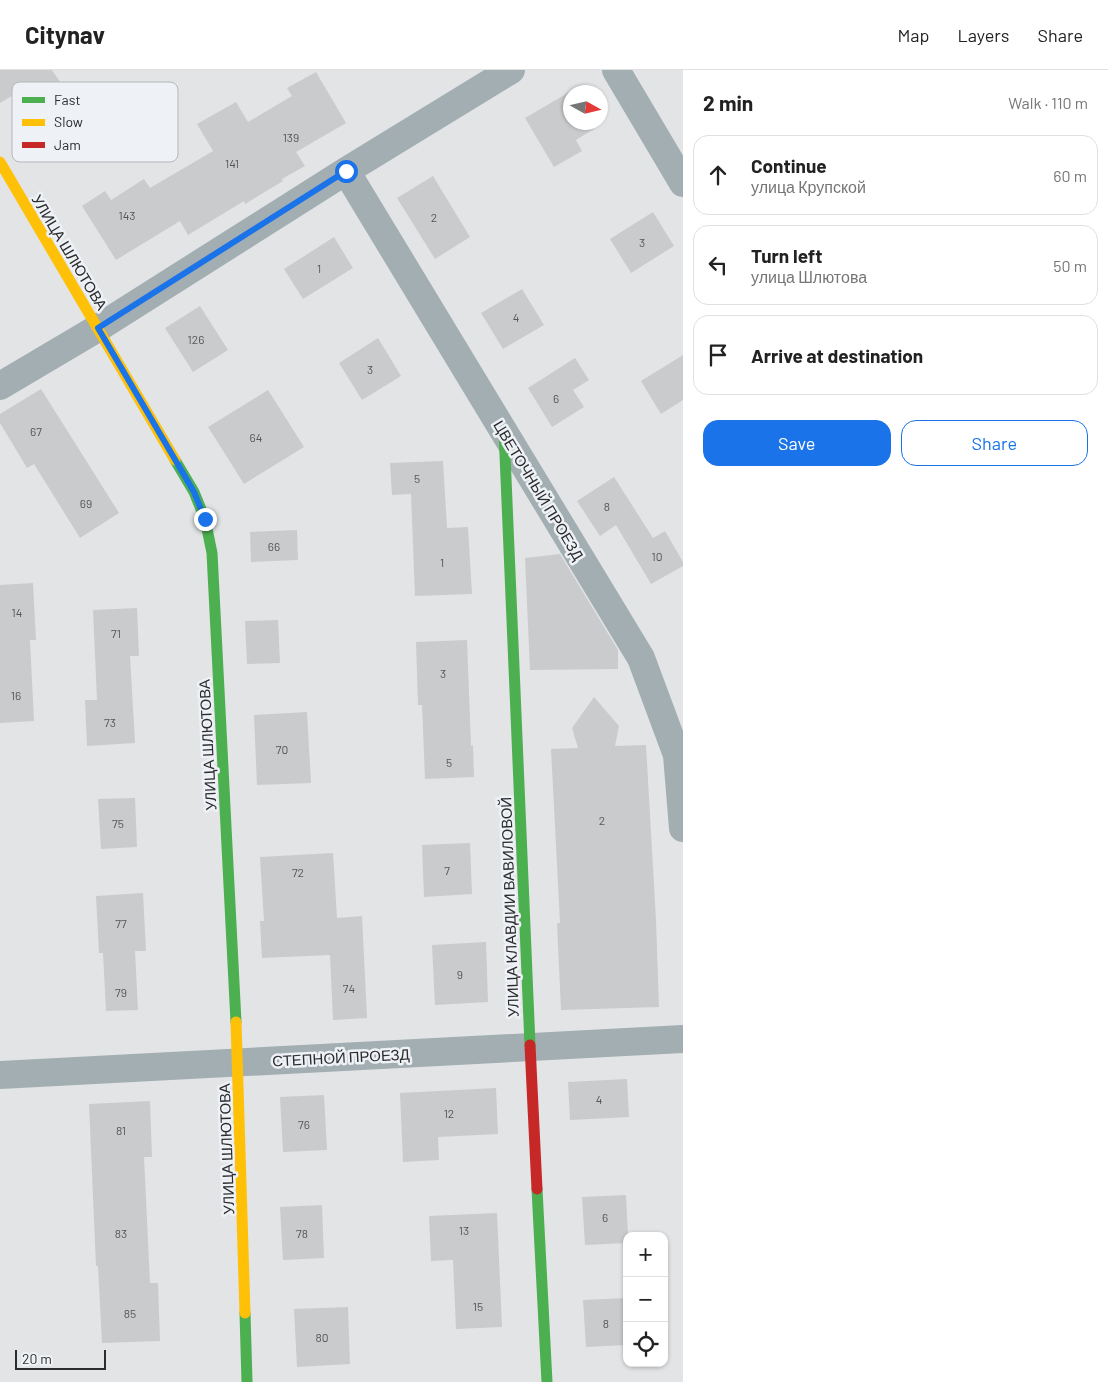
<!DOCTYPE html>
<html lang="en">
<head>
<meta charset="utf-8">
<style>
  :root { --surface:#fff; --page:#f2f2f2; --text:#222; --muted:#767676; --line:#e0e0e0; --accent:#1a73e8 }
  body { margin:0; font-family:Barlow,sans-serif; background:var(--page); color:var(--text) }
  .controls { position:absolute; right:15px; bottom:15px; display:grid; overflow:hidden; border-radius:10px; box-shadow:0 1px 4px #0004 }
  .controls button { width:45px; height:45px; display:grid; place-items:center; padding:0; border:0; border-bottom:1px solid var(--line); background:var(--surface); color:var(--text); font:25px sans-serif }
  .compass { position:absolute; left:563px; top:15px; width:45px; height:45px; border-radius:50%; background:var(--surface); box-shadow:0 1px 4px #0004; rotate:98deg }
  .scale { position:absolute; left:15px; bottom:12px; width:91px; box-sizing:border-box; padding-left:5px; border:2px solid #2b2c2d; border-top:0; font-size:14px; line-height:18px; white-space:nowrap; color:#2b2c2d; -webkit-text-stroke:4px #eef1f5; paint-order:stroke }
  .stop { position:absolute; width:15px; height:15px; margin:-11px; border:4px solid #1a73e8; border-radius:50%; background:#fff }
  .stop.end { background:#1a73e8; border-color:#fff; box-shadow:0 1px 5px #0008 }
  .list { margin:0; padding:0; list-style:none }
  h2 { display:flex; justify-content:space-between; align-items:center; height:65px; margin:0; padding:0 20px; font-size:21px }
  h2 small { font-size:16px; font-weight:400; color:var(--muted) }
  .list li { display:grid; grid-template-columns:32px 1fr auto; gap:15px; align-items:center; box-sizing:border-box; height:80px; margin:0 10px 10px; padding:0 10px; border:1px solid var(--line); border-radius:15px }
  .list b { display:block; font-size:19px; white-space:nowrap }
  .list p { margin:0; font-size:16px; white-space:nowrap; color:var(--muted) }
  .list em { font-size:16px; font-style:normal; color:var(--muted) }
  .actions { display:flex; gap:10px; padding:15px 20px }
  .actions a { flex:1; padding:11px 0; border:1px solid var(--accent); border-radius:15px; text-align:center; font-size:18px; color:var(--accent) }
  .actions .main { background:var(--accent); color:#fff }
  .icon { flex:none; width:28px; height:28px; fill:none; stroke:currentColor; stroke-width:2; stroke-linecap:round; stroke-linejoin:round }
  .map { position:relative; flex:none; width:683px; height:1312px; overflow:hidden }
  header { display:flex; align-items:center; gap:30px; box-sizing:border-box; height:70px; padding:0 25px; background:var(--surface); border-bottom:1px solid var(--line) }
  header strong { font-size:24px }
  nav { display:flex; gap:28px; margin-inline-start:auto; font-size:18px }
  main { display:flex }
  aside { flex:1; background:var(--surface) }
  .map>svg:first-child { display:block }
</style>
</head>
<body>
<header>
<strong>Citynav</strong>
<nav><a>Map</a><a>Layers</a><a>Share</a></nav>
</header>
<main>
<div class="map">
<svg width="683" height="1312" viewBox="0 0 683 1312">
  <rect width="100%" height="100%" fill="#e2e4e6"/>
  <!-- building -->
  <path fill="#cacbcd" d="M 0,0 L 52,0 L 84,47 L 47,72 L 15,24 L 0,33 Z
    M 316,2 L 346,53 L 296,82 L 305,96 L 282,109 L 283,111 L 245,134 L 244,131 L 188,165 L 180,151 L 116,190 L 82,136 L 105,121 L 111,130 L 144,109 L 150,118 L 213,81 L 197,54 L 236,32 L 248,52 L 292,26 L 287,18 Z
    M 578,17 L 581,22 L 570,22 L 570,52 L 599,52 L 600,55 L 576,70 L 582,81 L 554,97 L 525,48 Z
    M 433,106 L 470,167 L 435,189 L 397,128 Z
    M 653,142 L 674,176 L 631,203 L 610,169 Z
    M 334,167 L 353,198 L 303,229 L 284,199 Z
    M 522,219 L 544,255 L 503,279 L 481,243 Z
    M 200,236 L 228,280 L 193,302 L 165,258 Z
    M 378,268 L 401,306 L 362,330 L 339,293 Z
    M 683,285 L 683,330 L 661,344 L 641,311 Z
    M 575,288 L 589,310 L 573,320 L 584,337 L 552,357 L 528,318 Z
    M 41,319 L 119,443 L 80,468 L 34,394 L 27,398 L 0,353 L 0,344 Z
    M 268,320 L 304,377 L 244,414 L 208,357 Z
    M 443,391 L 447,458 L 468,457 L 472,524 L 415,526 L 411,424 L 392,425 L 390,393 Z
    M 614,407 L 653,468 L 665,461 L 683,492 L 683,496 L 651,514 L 616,455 L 600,466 L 577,431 Z
    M 297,460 L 298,490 L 251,492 L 250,462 Z
    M 560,484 L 618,580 L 618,599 L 530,600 L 525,488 Z
    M 33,513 L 36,570 L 30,570 L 34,651 L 0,653 L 0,515 Z
    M 137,538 L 139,586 L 130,586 L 135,673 L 87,676 L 85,630 L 97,630 L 93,540 Z
    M 278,550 L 280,593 L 247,594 L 245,551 Z
    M 467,570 L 471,676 L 473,675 L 474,707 L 425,709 L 422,635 L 418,635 L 416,572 Z
    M 594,627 L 619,656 L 615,676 L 646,675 L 656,850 L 659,937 L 561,940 L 557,853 L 560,853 L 551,679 L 578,678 L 572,658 Z
    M 307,642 L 311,713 L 257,715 L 254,645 Z
    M 135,728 L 137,777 L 101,779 L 98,729 Z
    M 470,773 L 472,824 L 424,827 L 422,775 Z
    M 333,783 L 337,848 L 362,846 L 367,948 L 333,950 L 330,885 L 262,888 L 260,851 L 264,851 L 260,787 Z
    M 143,823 L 146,881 L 135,881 L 138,940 L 106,941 L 103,883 L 99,883 L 96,826 Z
    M 486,872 L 488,932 L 435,935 L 432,875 Z
    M 627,1009 L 629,1047 L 570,1050 L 568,1012 Z
    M 496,1018 L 498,1064 L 438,1067 L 439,1090 L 403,1092 L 400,1023 Z
    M 324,1025 L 327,1080 L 283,1082 L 280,1027 Z
    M 150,1031 L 152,1087 L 144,1087 L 150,1213 L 158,1213 L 160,1271 L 102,1273 L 98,1196 L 96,1196 L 89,1034 Z
    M 626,1125 L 628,1166 L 627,1166 L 627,1173 L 585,1175 L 582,1127 Z
    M 322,1135 L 324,1188 L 283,1190 L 280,1137 Z
    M 497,1143 L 502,1257 L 456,1259 L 453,1190 L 431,1191 L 429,1146 Z
    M 627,1228 L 627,1275 L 586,1277 L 583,1230 Z
    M 348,1237 L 350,1294 L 297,1297 L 294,1239 Z"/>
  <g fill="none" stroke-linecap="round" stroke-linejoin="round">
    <!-- street -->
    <path stroke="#a2aeb2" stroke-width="28" d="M 616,0 L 683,113
      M 346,101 L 641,588 L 677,685 L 683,758
      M 0,316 L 98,258 L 346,101 L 511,0
      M 0,1005 L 683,969"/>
    <!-- fast -->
    <path stroke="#4caf50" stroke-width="11" d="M 504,361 L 530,975
      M 175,390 L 194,422 L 205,449 L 212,483 L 236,952
      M 537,1119 L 547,1312
      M 245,1243 L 247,1312"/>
    <!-- slow -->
    <path stroke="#ffc107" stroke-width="11" d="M 0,92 L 175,390
      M 236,952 L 245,1243"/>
    <!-- jam -->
    <path stroke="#c62828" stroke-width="11" d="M 530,975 L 537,1119"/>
  </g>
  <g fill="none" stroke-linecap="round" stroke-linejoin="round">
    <!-- route -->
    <path stroke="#1a73e8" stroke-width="6" d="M 205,449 L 194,422 L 98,258 L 346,101"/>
  </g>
  <g text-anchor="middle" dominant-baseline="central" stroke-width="5" stroke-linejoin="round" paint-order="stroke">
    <!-- number labels -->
    <g font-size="12" fill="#555658">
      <text x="291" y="67">139</text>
      <text x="232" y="93">141</text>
      <text x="127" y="145">143</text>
      <text x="434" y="147">2</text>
      <text x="642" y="172">3</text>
      <text x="319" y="198">1</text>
      <text x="516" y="247">4</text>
      <text x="196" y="269">126</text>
      <text x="370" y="299">3</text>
      <text x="556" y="328">6</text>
      <text x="36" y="361">67</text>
      <text x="256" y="367">64</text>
      <text x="417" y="408">5</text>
      <text x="86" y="433">69</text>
      <text x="607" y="436">8</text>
      <text x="274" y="476">66</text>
      <text x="657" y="486">10</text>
      <text x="442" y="492">1</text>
      <text x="17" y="542">14</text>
      <text x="116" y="563">71</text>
      <text x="443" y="603">3</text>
      <text x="16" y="625">16</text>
      <text x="110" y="652">73</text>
      <text x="282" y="679">70</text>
      <text x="449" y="692">5</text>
      <text x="602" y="750">2</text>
      <text x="118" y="753">75</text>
      <text x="447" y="800">7</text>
      <text x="298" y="802">72</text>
      <text x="121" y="853">77</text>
      <text x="460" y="904">9</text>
      <text x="349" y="918">74</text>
      <text x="121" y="922">79</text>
      <text x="599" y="1029">4</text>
      <text x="449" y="1043">12</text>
      <text x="304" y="1054">76</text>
      <text x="121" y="1060">81</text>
      <text x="605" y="1147">6</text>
      <text x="464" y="1160">13</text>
      <text x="121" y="1163">83</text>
      <text x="302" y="1163">78</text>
      <text x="478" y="1236">15</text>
      <text x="130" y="1243">85</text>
      <text x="606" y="1253">8</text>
      <text x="322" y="1267">80</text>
    </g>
    <!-- street labels -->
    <g font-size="15" fill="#2b2c2d" stroke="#eef1f5">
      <text transform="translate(70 182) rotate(59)">УЛИЦА ШЛЮТОВА</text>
      <text transform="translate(539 420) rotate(59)">ЦВЕТОЧНЫЙ ПРОЕЗД</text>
      <text transform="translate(207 675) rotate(-93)">УЛИЦА ШЛЮТОВА</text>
      <text transform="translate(509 837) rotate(-92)">УЛИЦА КЛАВДИИ ВАВИЛОВОЙ</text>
      <text transform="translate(341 987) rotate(-3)">СТЕПНОЙ ПРОЕЗД</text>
      <text transform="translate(226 1079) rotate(-92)">УЛИЦА ШЛЮТОВА</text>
    </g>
  </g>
  <!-- legend -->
  <rect x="12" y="12" width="166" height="80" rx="8" fill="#eef1f5" stroke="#b4b6b9" stroke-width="1"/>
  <rect x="22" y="27" width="23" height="6" fill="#4caf50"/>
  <rect x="22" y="49" width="23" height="7" fill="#ffc107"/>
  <rect x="22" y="72" width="23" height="6" fill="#c62828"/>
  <g font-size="14" fill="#2b2c2d">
    <text x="54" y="35">Fast</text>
    <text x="54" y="57">Slow</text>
    <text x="54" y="80">Jam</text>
  </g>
</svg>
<div class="controls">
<button>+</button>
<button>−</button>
<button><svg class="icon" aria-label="locate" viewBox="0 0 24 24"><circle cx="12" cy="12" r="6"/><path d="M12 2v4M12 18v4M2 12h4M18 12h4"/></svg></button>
</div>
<svg class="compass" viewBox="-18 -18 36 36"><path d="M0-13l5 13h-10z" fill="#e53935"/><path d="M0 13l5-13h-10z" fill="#767676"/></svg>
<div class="scale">20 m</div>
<div class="stop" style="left:346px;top:101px"></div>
<div class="stop end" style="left:205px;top:449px"></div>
</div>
<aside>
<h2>2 min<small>Walk · 110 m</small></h2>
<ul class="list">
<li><svg class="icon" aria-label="ahead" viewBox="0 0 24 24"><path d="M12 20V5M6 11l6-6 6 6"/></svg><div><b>Continue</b><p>улица Крупской</p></div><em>60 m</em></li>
<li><svg class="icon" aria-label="left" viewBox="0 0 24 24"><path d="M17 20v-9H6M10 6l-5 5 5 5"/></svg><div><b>Turn left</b><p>улица Шлютова</p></div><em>50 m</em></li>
<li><svg class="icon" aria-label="arrive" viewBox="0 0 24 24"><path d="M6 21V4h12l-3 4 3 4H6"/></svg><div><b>Arrive at destination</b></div></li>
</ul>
<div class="actions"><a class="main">Save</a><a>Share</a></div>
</aside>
</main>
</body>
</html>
